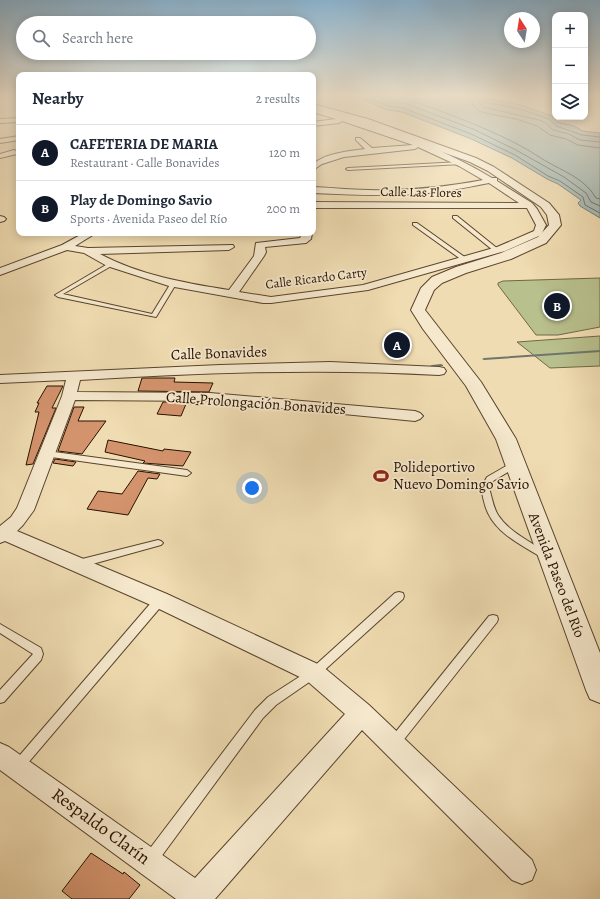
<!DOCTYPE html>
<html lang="en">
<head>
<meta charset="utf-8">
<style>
  :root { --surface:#fff; --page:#f6f6f7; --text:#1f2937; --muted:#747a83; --line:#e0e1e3; --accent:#111827 }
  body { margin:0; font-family:Alegreya,serif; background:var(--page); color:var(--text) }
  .controls { position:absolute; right:12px; top:12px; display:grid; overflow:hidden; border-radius:8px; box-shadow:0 2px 10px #0003 }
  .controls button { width:36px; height:36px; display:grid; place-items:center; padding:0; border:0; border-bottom:1px solid var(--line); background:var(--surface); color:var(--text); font:20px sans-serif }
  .compass { position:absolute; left:504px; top:12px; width:36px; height:36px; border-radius:50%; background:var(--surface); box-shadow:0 2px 10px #0003; rotate:348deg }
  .you { position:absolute; left:252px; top:488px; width:14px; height:14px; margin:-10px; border:3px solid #fff; border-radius:50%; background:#1a73e8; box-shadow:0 0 0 6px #1a73e833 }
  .badge { display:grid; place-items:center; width:26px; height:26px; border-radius:50%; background:var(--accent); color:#fff; font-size:13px; font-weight:700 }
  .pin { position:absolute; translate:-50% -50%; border:2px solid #fff; box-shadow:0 1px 4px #0006 }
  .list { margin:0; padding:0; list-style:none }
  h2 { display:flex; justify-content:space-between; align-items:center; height:52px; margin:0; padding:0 16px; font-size:17px }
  h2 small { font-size:13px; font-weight:400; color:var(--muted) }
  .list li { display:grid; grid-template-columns:26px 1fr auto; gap:12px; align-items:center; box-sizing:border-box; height:56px; padding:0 16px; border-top:1px solid var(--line) }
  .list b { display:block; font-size:15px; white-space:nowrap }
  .list p { margin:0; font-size:13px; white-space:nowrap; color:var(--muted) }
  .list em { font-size:13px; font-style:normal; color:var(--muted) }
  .icon { flex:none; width:22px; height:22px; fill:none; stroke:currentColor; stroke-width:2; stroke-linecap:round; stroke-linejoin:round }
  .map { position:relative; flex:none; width:600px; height:899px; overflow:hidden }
  .search { position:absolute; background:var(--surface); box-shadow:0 2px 10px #0003; left:16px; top:16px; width:300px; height:44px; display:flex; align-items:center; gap:10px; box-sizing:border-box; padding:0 14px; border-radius:22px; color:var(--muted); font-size:15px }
  .panel { position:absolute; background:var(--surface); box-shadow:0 2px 10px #0003; left:16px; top:72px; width:300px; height:164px; border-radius:8px }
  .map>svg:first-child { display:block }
</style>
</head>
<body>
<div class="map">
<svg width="600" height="899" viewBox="0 0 600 899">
  <rect width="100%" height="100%" fill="#f0dcb2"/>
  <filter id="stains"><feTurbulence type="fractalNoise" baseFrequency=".005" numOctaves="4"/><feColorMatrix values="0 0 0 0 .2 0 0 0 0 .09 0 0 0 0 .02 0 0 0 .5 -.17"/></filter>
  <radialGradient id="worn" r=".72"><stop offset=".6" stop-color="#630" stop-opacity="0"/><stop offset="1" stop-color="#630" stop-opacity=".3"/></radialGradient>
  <!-- green -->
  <path fill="#b8c08d" stroke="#706846" d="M 600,278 L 600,327 L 558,335 L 536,335 L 498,285 L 498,283 L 503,281 Z
    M 600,336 L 600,366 L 550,368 L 517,342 Z"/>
  <!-- water -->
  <path fill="#9fb9b7" stroke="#6f766e" d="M 362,96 L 475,96 L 521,105 L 552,116 L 557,122 L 574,126 L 583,131 L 600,133 L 600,218 L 580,206 L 578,203 L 581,200 L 558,184 L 547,179 L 512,158 L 469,138 L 402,112 L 387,110 L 364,100 L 366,98 Z"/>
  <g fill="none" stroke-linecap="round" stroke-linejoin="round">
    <!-- shore -->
    <path stroke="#64655c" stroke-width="1" d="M 369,96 L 370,99 L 388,106 L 403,108 L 471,134 L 515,155 L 548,176 L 560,181 L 583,197 L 585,205 L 600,213
      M 376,96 L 389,101 L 404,103 L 473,129 L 516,150 L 564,177 L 586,193 L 591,202 L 600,206
      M 400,96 C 440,111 481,125 519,145 C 531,151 541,159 553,165 C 570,174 586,181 596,198 L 600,199
      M 471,96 L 473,106 L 481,112 L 516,119 L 537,126 L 550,135 L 566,139 L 578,145 L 600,148
      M 477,96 L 479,103 L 484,107 L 539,120 L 546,123 L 553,130 L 569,134 L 580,140 L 600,142
      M 482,96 L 485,102 L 520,109 L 549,119 L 556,126 L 582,135 L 600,137"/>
    <!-- stream -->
    <path fill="#6f766e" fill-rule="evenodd" d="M 600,350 L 600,352 L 484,360 L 482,359 L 484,358 Z
      M 441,364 L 443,365 L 443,366 L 432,367 L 430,366 L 432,365 Z"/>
  </g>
  <!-- building -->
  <path fill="#d3936d" stroke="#281100" d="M 142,378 L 175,378 L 174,382 L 213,383 L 209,392 L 138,391 Z
    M 47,386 L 63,386 L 52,408 L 56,408 L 33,464 L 26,465 L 39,412 L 35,412 L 39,403 L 37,403 Z
    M 163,402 L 205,402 L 204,405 L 186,404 L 181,416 L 157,414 Z
    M 74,407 L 84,407 L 78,421 L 106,421 L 82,454 L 58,451 Z
    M 108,440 L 163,451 L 164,449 L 191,452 L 183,466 L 143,463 L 145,461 L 105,452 Z
    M 55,459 L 76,462 L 73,466 L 53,463 Z
    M 138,471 L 160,474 L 157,479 L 148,478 L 128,515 L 87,509 L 98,491 L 122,494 Z
    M 91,853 L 123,874 L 124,872 L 140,885 L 129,899 L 72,899 L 62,891 Z"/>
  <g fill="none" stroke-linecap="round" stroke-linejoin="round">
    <defs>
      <path id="service" d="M 461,162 L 462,164 L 348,170 L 346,169 L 348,168 Z
        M 453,216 L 457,216 L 498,249 L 498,251 L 494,251 L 453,218 Z
        M 413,223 L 417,223 L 466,258 L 466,260 L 462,260 L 413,225 Z
        M 111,262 L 114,264 L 113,265 L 63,294 L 152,314 L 171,283 L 175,283 L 176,284 L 156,317 L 58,297 L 55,295 Z
        M 47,451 L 187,470 L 191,473 L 187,476 L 44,456 L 43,454 L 44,452 Z
        M 515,461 L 519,464 L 518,466 L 493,481 L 489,488 C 492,497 493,507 498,515 C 509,532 531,542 547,553 L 549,555 L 547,557 L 544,559 L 541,557 C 521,545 498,534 488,513 C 484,505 483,496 481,488 L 487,477 Z
        M 158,540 L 161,541 L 163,543 L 161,545 L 78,568 L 75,567 L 73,564 L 75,561 L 78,560 Z
        M 399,592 L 403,593 L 404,596 L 403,599 L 318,676 L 276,705 L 263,718 L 155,865 L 150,867 L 145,865 L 143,860 L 145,855 L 255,710 L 268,697 L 310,670 L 395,593 Z
        M 160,596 L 164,597 L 165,600 L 164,603 L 22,770 L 18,772 L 14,770 L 12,766 L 14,762 L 156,597 Z
        M 493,615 L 497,616 L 498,619 L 497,622 L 398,747 L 394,749 L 390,747 L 388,743 L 390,739 L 489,616 Z
        M 0,624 L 41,648 L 43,654 L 41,660 L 4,702 L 0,703 L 0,690 L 33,654 L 0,633 Z"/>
      <path id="minor" d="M 313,108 C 374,124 438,145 492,178 L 497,178 L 497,181 L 532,203 L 537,209 L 546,225 L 541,235 L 505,251 L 368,290 L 271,303 L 263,303 L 169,286 L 107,266 L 84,253 L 67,250 L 0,275 L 0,268 L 62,245 L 84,233 L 96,233 L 75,246 L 88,248 L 233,245 L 234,247 L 229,250 L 100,254 C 139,275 185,283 229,290 L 254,256 L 256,243 L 300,238 L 302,233 L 312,233 L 311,239 L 306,243 L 265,247 L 266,252 L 264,256 L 239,292 L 271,297 L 363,285 L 497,247 L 534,231 L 536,225 L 527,208 L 313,208 L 313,202 L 519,203 L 489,183 C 464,188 439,193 414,194 C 380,197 347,194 313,193 L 313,187 C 337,188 362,191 386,190 C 419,190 451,186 483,180 L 459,166 L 418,147 L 415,149 L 344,157 L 322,164 L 313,170 L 313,164 C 326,153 349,151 365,149 L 356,140 L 356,138 L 360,138 L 372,148 L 413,145 L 342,121 L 339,123 L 313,126 L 313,122 L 336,119 L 313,112 Z
        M 19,118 L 19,122 L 0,123 L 0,119 Z
        M 19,136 L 19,140 L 0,143 L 0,139 Z
        M 14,150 L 18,152 L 17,154 L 0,158 L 0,154 Z
        M 0,216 L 4,217 L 6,219 L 4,221 L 0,222 Z
        M 330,362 L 439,367 L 444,368 L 446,371 L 444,374 L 439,375 C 319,368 200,373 80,380 L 77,392 L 210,393 L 415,411 L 420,413 L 423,416 L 420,419 L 415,421 L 210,401 L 75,400 L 34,510 L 23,525 L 17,531 L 167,594 L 322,666 L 369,705 L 532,860 L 536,870 L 532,880 L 522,884 L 512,880 L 362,730 L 215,899 L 176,899 L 0,770 L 0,743 L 9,747 L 195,878 L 345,714 L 306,680 L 153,606 L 5,541 L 0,543 L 0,526 L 11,517 L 17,508 L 62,396 L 66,380 L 0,383 L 0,375 L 220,365 Z"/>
      <path id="tertiary" d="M 313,104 L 368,119 L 476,158 L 494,167 L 549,203 L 559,215 L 561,225 L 546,243 L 511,259 L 466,273 L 442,283 L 434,290 L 425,310 L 481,382 L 516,439 L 600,653 L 600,703 L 590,699 L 586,690 L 496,439 L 466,386 L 423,329 L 411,310 L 421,288 L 432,277 L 456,267 L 501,253 L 538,237 L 549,225 L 547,215 L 541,207 L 488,171 L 470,162 L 362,123 L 313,108 Z"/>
    </defs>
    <!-- service casing -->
    <use href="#service" stroke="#5a442c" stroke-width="2"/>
    <!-- minor casing -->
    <use href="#minor" stroke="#5a442c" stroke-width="2"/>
    <!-- tertiary casing -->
    <use href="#tertiary" stroke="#5a442c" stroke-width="2"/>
    <!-- service -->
    <use href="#service" fill="#f5e8cd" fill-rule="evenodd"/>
    <!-- minor -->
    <use href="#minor" fill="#f5e8cd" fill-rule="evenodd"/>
    <!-- tertiary -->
    <use href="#tertiary" fill="#f5e8cd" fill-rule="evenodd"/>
  </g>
  <!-- sky -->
  <linearGradient id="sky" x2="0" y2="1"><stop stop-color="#8bb6d4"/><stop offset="0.43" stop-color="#f8efdc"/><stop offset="1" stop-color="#f8efdc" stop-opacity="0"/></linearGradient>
  <rect width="600" height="222" fill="url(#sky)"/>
  <!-- icons -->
  <defs>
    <symbol id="stadium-bare" viewBox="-9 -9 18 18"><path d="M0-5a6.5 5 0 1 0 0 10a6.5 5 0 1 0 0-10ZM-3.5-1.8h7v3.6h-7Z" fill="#8f2418" stroke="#f5e8cd" stroke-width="2.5" paint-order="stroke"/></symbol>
  </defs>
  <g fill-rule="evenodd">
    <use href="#stadium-bare" x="370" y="465" width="22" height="22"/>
  </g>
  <g text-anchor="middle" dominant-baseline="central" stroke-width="3.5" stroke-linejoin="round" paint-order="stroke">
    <!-- far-street labels -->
    <g font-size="13" fill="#281100" stroke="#f5e8cd">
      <text transform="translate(421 192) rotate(1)">Calle Las Flores</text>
      <text transform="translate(316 278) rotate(-7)">Calle Ricardo Carty</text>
    </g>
    <!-- street labels -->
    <g font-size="15" fill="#281100" stroke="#f5e8cd">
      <text transform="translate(219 353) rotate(-2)">Calle Bonavides</text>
      <text transform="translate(256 403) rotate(4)">Calle Prolongación Bonavides</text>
      <text transform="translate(557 575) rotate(69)">Avenida Paseo del Río</text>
    </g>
    <!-- poi labels -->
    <g font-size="15" fill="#281100" stroke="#f5e8cd" text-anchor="start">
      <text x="393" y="467">Polideportivo<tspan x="393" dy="17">Nuevo Domingo Savio</tspan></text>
    </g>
    <!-- near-street labels -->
    <g font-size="18" fill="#281100" stroke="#f5e8cd">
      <text transform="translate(101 826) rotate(36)">Respaldo Clarín</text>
    </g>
  </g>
  <rect width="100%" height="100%" filter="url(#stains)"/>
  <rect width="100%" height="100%" fill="url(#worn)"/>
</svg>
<div class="controls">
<button>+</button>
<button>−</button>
<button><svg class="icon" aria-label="layers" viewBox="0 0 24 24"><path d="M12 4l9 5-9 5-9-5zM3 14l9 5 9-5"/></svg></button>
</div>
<svg class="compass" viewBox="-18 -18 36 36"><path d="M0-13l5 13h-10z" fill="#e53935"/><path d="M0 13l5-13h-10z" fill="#747a83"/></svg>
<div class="you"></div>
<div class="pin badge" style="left:397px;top:345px">A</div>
<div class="pin badge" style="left:557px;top:306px">B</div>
<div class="search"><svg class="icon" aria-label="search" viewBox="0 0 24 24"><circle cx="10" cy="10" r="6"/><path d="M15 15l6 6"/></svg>Search here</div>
<section class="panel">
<h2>Nearby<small>2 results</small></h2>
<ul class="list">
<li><span class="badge">A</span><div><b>CAFETERIA DE MARIA</b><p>Restaurant · Calle Bonavides</p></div><em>120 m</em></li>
<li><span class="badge">B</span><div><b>Play de Domingo Savio</b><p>Sports · Avenida Paseo del Río</p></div><em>200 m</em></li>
</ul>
</section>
</div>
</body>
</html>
